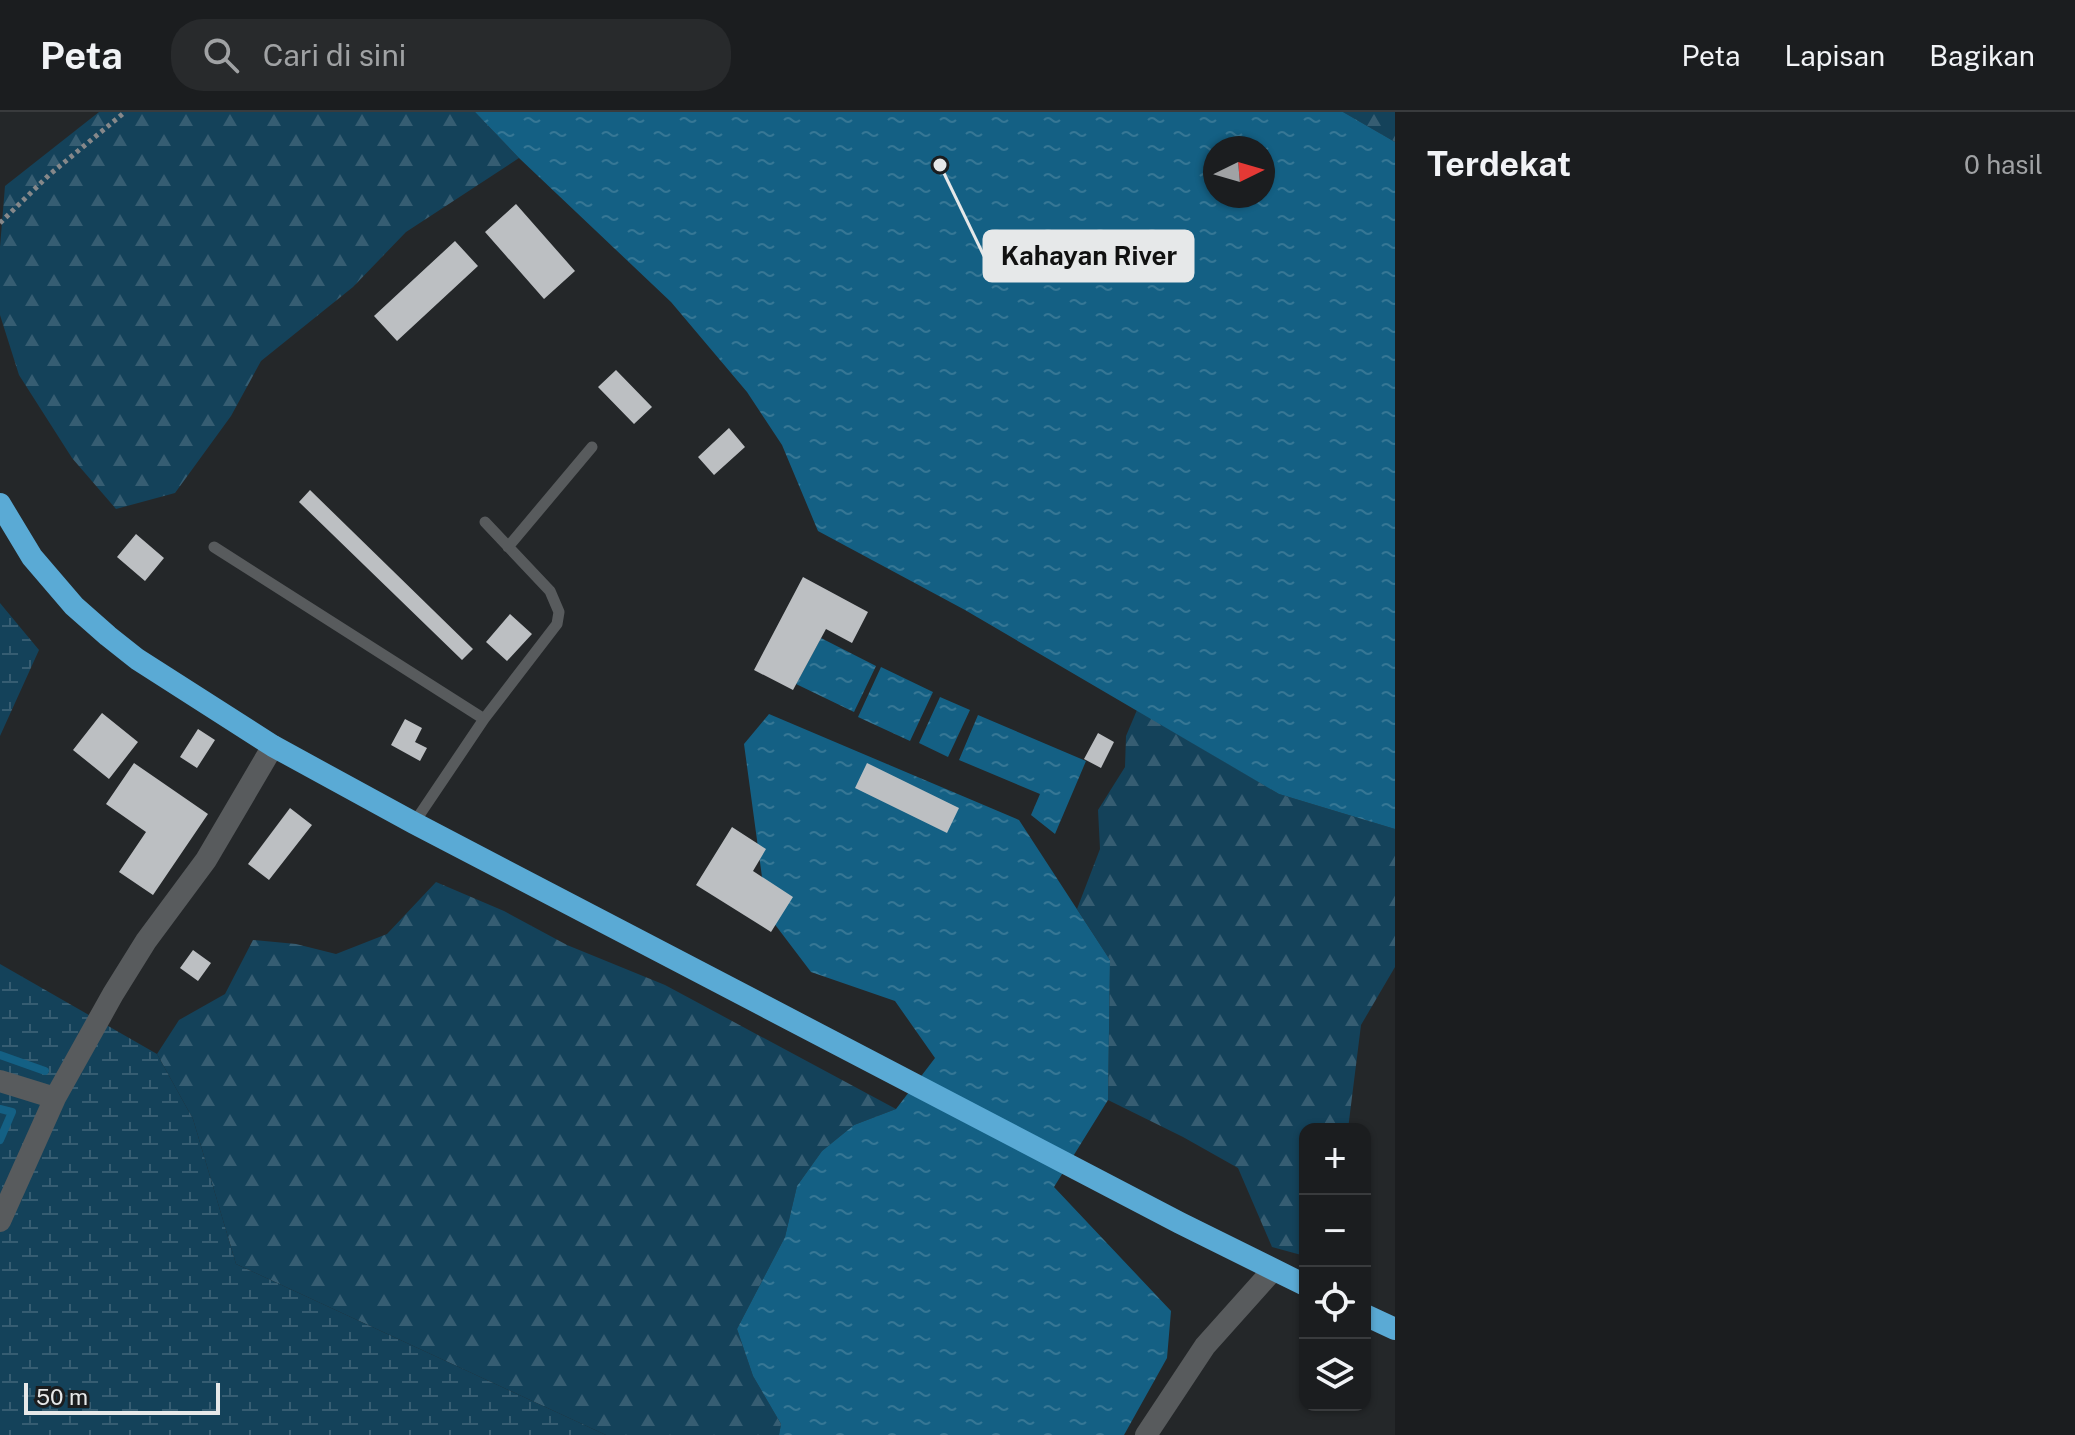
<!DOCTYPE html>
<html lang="id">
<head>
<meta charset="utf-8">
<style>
  :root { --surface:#1b1d1f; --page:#282a2c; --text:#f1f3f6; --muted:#a0a2a4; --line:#393b3d }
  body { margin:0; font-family:"Public Sans",sans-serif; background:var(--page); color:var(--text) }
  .controls { position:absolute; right:24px; bottom:24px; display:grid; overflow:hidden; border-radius:16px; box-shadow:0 2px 6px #0004 }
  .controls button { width:72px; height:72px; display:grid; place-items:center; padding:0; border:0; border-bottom:2px solid var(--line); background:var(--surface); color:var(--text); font:40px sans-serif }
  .compass { position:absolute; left:1203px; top:24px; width:72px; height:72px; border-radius:50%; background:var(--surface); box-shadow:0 2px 6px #0004; rotate:85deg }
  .scale { position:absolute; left:24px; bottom:20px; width:196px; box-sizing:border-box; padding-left:8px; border:4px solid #e6e8e9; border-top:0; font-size:22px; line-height:28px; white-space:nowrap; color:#e6e8e9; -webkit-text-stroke:6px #1b1d1f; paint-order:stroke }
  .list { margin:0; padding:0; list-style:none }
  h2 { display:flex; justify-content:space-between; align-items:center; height:104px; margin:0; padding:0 32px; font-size:34px }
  h2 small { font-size:26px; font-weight:400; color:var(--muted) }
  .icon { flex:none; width:44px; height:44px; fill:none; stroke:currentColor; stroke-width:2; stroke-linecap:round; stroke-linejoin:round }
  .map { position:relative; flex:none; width:1395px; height:1323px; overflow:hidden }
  header { display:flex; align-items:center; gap:48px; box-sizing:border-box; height:112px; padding:0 40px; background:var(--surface); border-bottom:2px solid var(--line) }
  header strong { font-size:38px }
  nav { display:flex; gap:44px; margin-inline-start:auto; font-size:28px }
  .search { width:560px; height:72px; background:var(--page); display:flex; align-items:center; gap:20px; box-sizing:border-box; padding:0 28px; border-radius:32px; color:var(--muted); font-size:30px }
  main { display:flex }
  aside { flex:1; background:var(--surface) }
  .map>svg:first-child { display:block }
</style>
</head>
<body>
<header>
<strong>Peta</strong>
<div class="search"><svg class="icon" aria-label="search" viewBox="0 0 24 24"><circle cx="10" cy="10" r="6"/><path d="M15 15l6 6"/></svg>Cari di sini</div>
<nav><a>Peta</a><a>Lapisan</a><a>Bagikan</a></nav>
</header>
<main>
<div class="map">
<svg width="1395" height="1323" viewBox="0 0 1395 1323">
  <defs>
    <pattern id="forest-firs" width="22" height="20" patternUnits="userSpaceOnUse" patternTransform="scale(2)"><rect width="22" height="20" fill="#14425a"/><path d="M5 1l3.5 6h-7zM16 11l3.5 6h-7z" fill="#365d72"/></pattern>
    <pattern id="wetland-marsh" width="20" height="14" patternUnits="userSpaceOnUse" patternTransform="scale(2)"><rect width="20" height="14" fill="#14425a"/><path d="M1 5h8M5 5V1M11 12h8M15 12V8" fill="none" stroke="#365d72"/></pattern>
    <pattern id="water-ripples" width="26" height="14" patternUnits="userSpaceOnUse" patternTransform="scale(2)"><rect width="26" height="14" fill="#146084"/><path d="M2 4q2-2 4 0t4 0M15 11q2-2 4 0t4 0" fill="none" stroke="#367795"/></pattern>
  </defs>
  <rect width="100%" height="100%" fill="#242729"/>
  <!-- forest -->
  <path fill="url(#forest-firs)" d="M 99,0 L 475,0 L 519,46 L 406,120 L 353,175 L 261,249 L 231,304 L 175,381 L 116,397 L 72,346 L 19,263 L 0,203 L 0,135 L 5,74 Z
    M 1343,0 L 1395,0 L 1395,30 Z
    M 1137,598 L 1279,682 L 1395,717 L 1395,855 L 1361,913 L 1348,1017 L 1305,1017 L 1305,1144 L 1272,1135 L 1238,1056 L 1183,1025 L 1108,988 L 1110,848 L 1077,797 L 1100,737 L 1098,698 L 1125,655 L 1126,624 Z
    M 436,770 L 504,799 L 567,833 L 665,873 L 896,997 L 854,1013 L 822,1039 L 797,1074 L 785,1125 L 737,1217 L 753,1264 L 781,1312 L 779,1323 L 606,1323 L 236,1152 L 193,1007 L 157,942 L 179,908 L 225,882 L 253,828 L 296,832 L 336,842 L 387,822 Z"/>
  <!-- wetland -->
  <path fill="url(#wetland-marsh)" d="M 0,491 L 39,538 L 0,624 Z
    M 0,852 L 157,942 L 193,1007 L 236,1152 L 606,1323 L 0,1323 Z"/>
  <!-- water -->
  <path fill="url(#water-ripples)" fill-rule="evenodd" d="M 475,0 L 1343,0 L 1395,30 L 1395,717 L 1279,682 L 965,498 L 818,419 L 782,333 L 747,280 L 671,190 L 519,46 ZM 1263,36 L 1263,84 L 1215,84 L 1215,36 Z
    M 821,526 L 876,554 L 854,600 L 796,572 Z
    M 881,555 L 933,580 L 910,629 L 858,605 Z
    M 940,585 L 970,598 L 948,645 L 919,631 Z
    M 769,602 L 1019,708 L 1110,848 L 1108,988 L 1054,1075 L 1171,1199 L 1167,1246 L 1124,1323 L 779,1323 L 781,1312 L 753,1264 L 737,1217 L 785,1125 L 797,1074 L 822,1039 L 854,1013 L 896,997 L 935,946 L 895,889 L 811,860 L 767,802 L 744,632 Z
    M 978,603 L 1086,649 L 1055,722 L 1031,703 L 1040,682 L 959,648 Z"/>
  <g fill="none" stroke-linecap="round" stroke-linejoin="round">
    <!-- stream -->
    <path stroke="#146084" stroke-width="8" d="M 0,943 L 45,959
      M 0,997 L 12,1000 L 0,1028"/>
  </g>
  <!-- building -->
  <path fill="#bcbfc2" d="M 516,92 L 575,159 L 544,187 L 485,120 Z
    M 455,129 L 478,154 L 397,229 L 374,204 Z
    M 616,258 L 652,295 L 634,312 L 598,275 Z
    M 729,316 L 745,335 L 714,363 L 698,345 Z
    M 310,378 L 473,537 L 462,548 L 299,390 Z
    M 136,422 L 164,446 L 145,469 L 117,445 Z
    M 803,465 L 868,500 L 852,531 L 826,517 L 793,578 L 754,558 Z
    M 510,502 L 532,522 L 507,549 L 486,530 Z
    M 102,601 L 138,630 L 109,667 L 73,638 Z
    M 405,607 L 422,616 L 415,630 L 427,636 L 420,649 L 391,633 Z
    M 198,617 L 215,628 L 197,656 L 180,645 Z
    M 1098,621 L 1114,630 L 1101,656 L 1084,647 Z
    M 134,651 L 208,702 L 153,783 L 119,760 L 146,720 L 106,692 Z
    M 867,651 L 959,696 L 947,721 L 855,676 Z
    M 290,696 L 312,713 L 269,768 L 248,752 Z
    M 732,715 L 766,737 L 753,759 L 793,785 L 771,820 L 696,773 Z
    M 193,838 L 211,851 L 198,869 L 180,856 Z"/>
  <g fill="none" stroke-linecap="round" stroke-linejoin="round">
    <!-- path -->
    <path stroke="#86888a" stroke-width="5" stroke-dasharray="4 4" stroke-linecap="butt" d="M 0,111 L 49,63 L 125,0"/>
    <!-- service -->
    <path stroke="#585b5d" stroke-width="11" d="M 214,435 L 484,607
      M 508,435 L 592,335
      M 414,711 L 484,607 L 557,512 L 559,500 L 550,479 L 485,410"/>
    <!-- minor -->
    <path stroke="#585b5d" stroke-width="22" d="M 0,969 L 55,986
      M 0,1109 L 55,986 L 113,882 L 146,829 L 206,748 L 273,634
      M 1146,1323 L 1205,1234 L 1273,1158"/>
    <!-- trunk -->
    <path stroke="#5aaad5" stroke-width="22" d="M 0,392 L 32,445 L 74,494 L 108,524 L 137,547 L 273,634 L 414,711 L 1180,1111 L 1305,1173
      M 1365,1203 L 1395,1217"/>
  </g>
  <!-- callouts -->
  <path fill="none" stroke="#e6e8e9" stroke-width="3" d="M940 53L984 144"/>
  <circle fill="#e6e8e9" stroke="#1b1d1f" stroke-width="3" cx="940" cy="53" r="8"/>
  <rect fill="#e6e8e9" stroke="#e6e8e9" stroke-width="3" x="984" y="119" width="209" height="50" rx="8"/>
  <g font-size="26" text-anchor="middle" font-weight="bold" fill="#111">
    <text x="1089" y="153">Kahayan River</text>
  </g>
</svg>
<div class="controls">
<button>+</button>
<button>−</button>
<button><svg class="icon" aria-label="locate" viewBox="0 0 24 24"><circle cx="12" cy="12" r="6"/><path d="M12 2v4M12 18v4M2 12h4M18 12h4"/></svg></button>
<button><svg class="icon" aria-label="layers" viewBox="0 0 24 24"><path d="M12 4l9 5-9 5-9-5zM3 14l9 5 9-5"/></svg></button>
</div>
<svg class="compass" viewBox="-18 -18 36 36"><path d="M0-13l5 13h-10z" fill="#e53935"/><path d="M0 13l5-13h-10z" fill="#a0a2a4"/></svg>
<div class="scale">50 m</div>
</div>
<aside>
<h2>Terdekat<small>0 hasil</small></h2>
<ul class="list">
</ul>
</aside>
</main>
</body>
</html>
